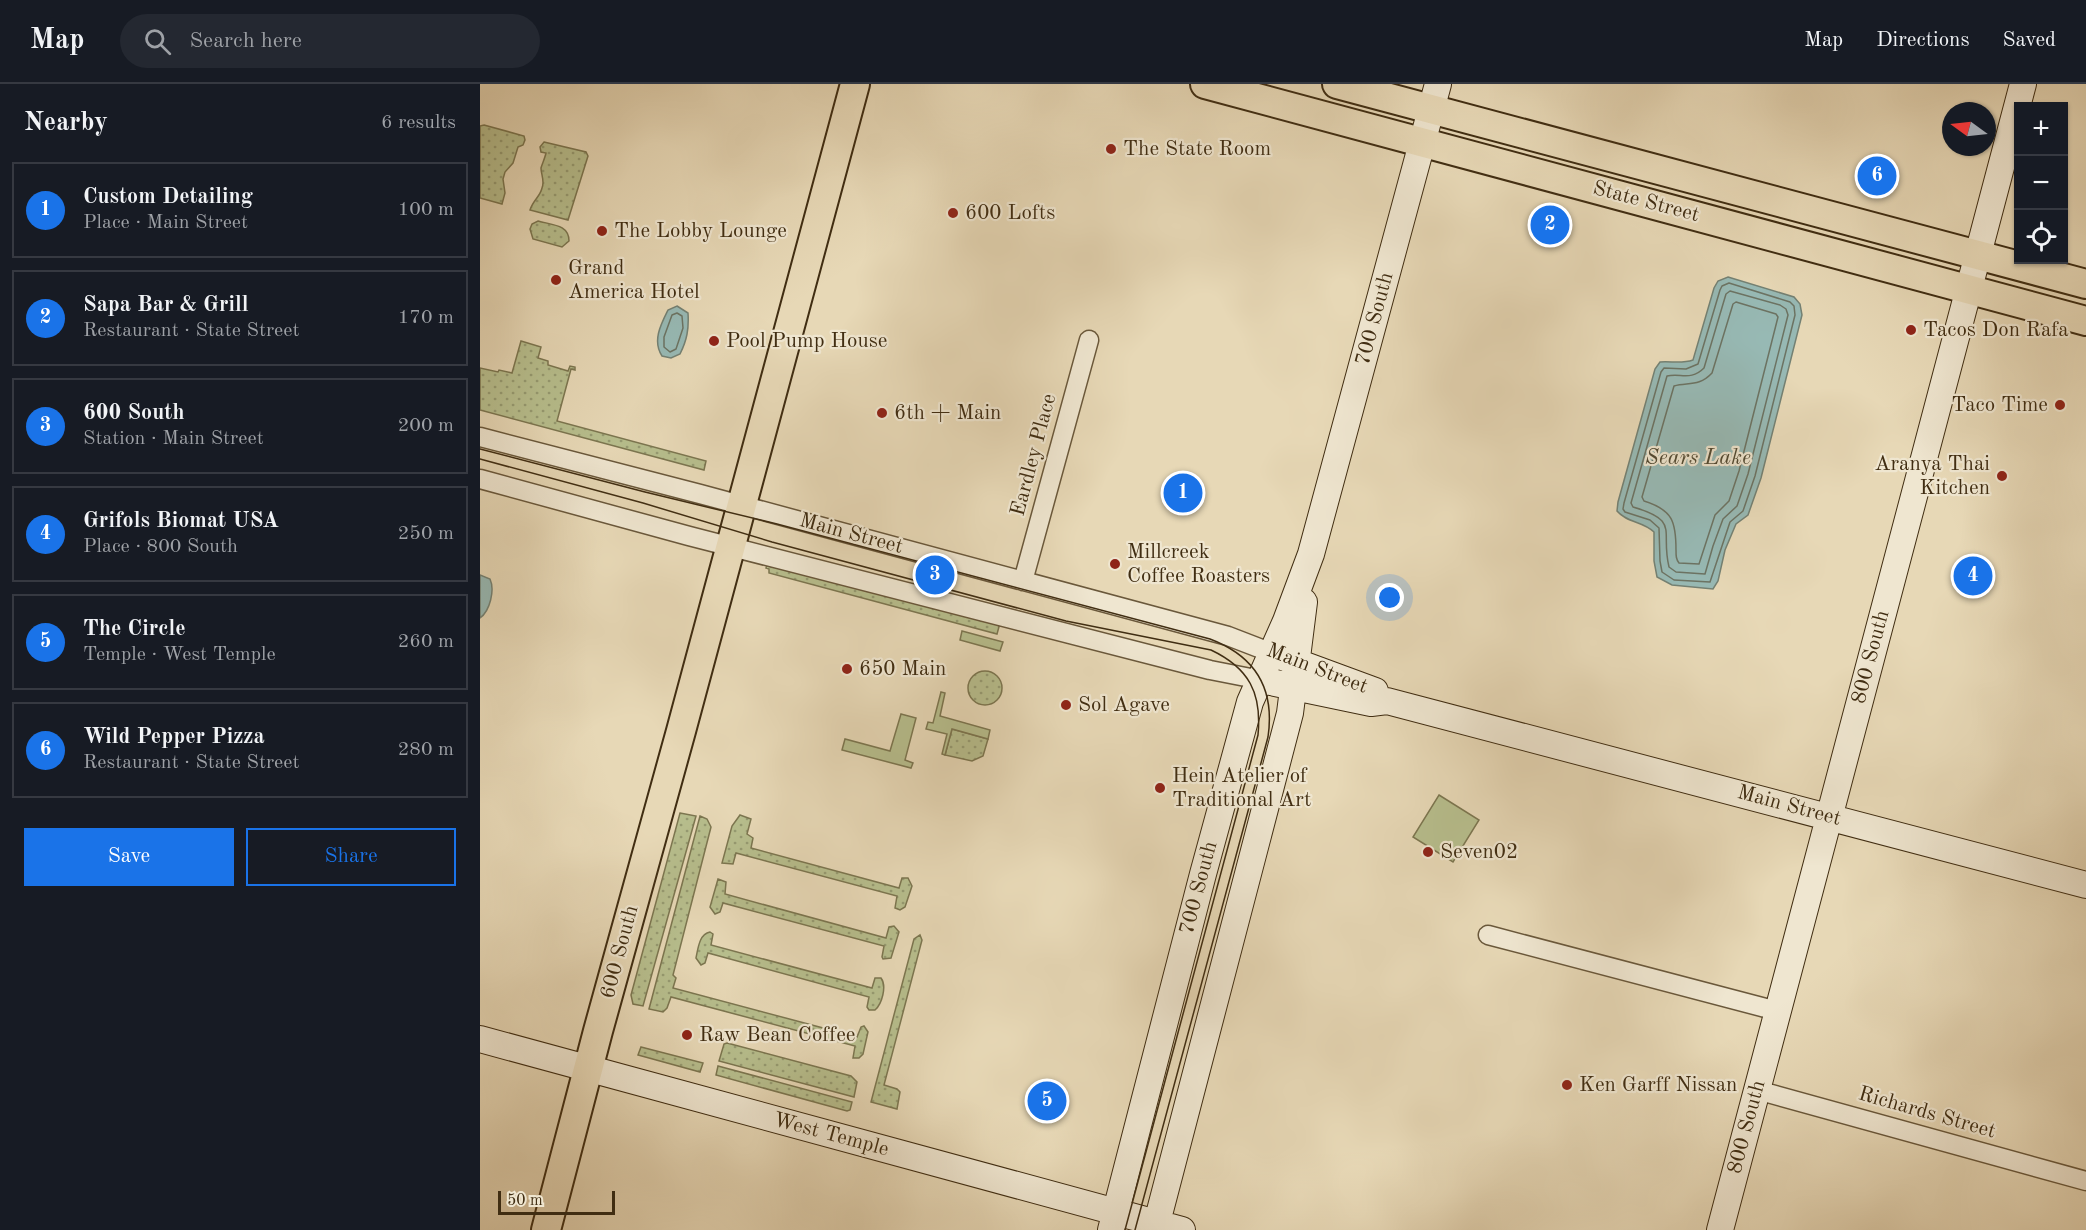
<!DOCTYPE html>
<html lang="en">
<head>
<meta charset="utf-8">
<style>
  :root { --surface:#171b24; --page:#242831; --text:#f1f3f6; --muted:#9ea1a6; --line:#363941; --accent:#1a73e8 }
  body { margin:0; font-family:"Old Standard TT",serif; background:var(--page); color:var(--text) }
  .controls { position:absolute; right:18px; top:18px; display:grid; overflow:hidden; border-radius:0px; box-shadow:0 2px 4px #0004 }
  .controls button { width:54px; height:54px; display:grid; place-items:center; padding:0; border:0; border-bottom:2px solid var(--line); background:var(--surface); color:var(--text); font:30px sans-serif }
  .compass { position:absolute; left:1462px; top:18px; width:54px; height:54px; border-radius:50%; background:var(--surface); box-shadow:0 2px 4px #0004; rotate:285deg }
  .scale { position:absolute; left:18px; bottom:15px; width:117px; box-sizing:border-box; padding-left:6px; border:3px solid #402d12; border-top:0; font-size:16px; line-height:21px; white-space:nowrap; color:#402d12; -webkit-text-stroke:4px #efe6d0; paint-order:stroke }
  .you { position:absolute; left:910px; top:514px; width:21px; height:21px; margin:-15px; border:4px solid #fff; border-radius:50%; background:#1a73e8; box-shadow:0 0 0 9px #1a73e833 }
  .badge { display:grid; place-items:center; width:39px; height:39px; border-radius:50%; background:var(--accent); color:#fff; font-size:20px; font-weight:700 }
  .pin { position:absolute; translate:-50% -50%; border:3px solid #fff; box-shadow:0 2px 6px #0006 }
  .list { margin:0; padding:0; list-style:none }
  h2 { display:flex; justify-content:space-between; align-items:center; height:78px; margin:0; padding:0 24px; font-size:26px }
  h2 small { font-size:20px; font-weight:400; color:var(--muted) }
  .list li { display:grid; grid-template-columns:39px 1fr auto; gap:18px; align-items:center; box-sizing:border-box; height:96px; margin:0 12px 12px; padding:0 12px; border:2px solid var(--line); border-radius:0px }
  .list b { display:block; font-size:22px; white-space:nowrap }
  .list p { margin:0; font-size:20px; white-space:nowrap; color:var(--muted) }
  .list em { font-size:20px; font-style:normal; color:var(--muted) }
  .actions { display:flex; gap:12px; padding:18px 24px }
  .actions a { flex:1; padding:14px 0; border:2px solid var(--accent); border-radius:0px; text-align:center; font-size:21px; color:var(--accent) }
  .actions .main { background:var(--accent); color:#fff }
  .icon { flex:none; width:33px; height:33px; fill:none; stroke:currentColor; stroke-width:2; stroke-linecap:round; stroke-linejoin:round }
  .map { position:relative; flex:none; width:1606px; height:1146px; overflow:hidden }
  header { display:flex; align-items:center; gap:36px; box-sizing:border-box; height:84px; padding:0 30px; background:var(--surface); border-bottom:2px solid var(--line) }
  header strong { font-size:28px }
  nav { display:flex; gap:33px; margin-inline-start:auto; font-size:21px }
  .search { width:420px; height:54px; background:var(--page); display:flex; align-items:center; gap:15px; box-sizing:border-box; padding:0 21px; border-radius:33px; color:var(--muted); font-size:22px }
  main { display:flex }
  aside { flex:1; background:var(--surface) }
  .map>svg:first-child { display:block }
</style>
</head>
<body>
<header>
<strong>Map</strong>
<div class="search"><svg class="icon" aria-label="search" viewBox="0 0 24 24"><circle cx="10" cy="10" r="6"/><path d="M15 15l6 6"/></svg>Search here</div>
<nav><a>Map</a><a>Directions</a><a>Saved</a></nav>
</header>
<main>
<aside>
<h2>Nearby<small>6 results</small></h2>
<ul class="list">
<li><span class="badge">1</span><div><b>Custom Detailing</b><p>Place · Main Street</p></div><em>100 m</em></li>
<li><span class="badge">2</span><div><b>Sapa Bar &amp; Grill</b><p>Restaurant · State Street</p></div><em>170 m</em></li>
<li><span class="badge">3</span><div><b>600 South</b><p>Station · Main Street</p></div><em>200 m</em></li>
<li><span class="badge">4</span><div><b>Grifols Biomat USA</b><p>Place · 800 South</p></div><em>250 m</em></li>
<li><span class="badge">5</span><div><b>The Circle</b><p>Temple · West Temple</p></div><em>260 m</em></li>
<li><span class="badge">6</span><div><b>Wild Pepper Pizza</b><p>Restaurant · State Street</p></div><em>280 m</em></li>
</ul>
<div class="actions"><a class="main">Save</a><a>Share</a></div>
</aside>
<div class="map">
<svg width="1606" height="1146" viewBox="0 0 1606 1146">
  <defs>
    <pattern id="grass-dots" width="8" height="8" patternUnits="userSpaceOnUse" patternTransform="scale(1.5)"><rect width="8" height="8" fill="#b7be8d"/><path d="M2 2h.1M6 6h.1" fill="none" stroke="#969b72" stroke-width="1.8" stroke-linecap="round"/></pattern>
  </defs>
  <rect width="100%" height="100%" fill="#e7d8b6"/>
  <filter id="stains"><feTurbulence type="fractalNoise" baseFrequency=".00333" numOctaves="4"/><feColorMatrix values="0 0 0 0 .2 0 0 0 0 .09 0 0 0 0 .02 0 0 0 .5 -.17"/></filter>
  <radialGradient id="worn" r=".72"><stop offset=".6" stop-color="#630" stop-opacity="0"/><stop offset="1" stop-color="#630" stop-opacity=".3"/></radialGradient>
  <!-- grass -->
  <path fill="url(#grass-dots)" stroke="#7c7650" stroke-width="1.5" d="M 4,41 L 44,52 L 45,56 L 43,61 L 38,63 L 33,79 L 25,88 L 23,95 L 25,109 L 22,120 L 0,114 L 0,42 Z
    M 64,58 L 106,68 L 108,72 L 88,136 L 50,126 C 53,116 60,113 62,104 C 65,97 61,91 61,84 C 62,80 65,74 66,69 L 61,68 L 60,63 Z
    M 58,137 C 71,141 89,140 89,157 L 82,163 L 53,155 L 50,145 L 52,140 Z
    M 41,257 L 61,263 L 58,274 L 68,277 L 68,281 L 88,287 L 90,282 L 95,283 L 95,286 L 91,285 L 77,337 L 226,377 L 224,386 L 0,326 L 0,284 L 18,288 L 19,286 L 32,289 Z
    M 287,481 L 520,539 L 517,550 L 289,489 L 289,485 L 286,484 Z
    M488 604a17 17 0 1 1 34 0a17 17 0 1 1-34 0Z
    M 472,645 L 508,655 L 503,672 L 492,677 L 465,671 Z
    M 200,729 L 216,732 L 163,922 L 153,920 L 151,911 Z
    M 260,731 L 271,735 L 267,750 L 273,754 L 271,764 L 419,804 L 422,794 L 428,794 L 432,802 L 425,823 L 420,826 L 415,824 L 417,812 L 256,769 L 253,780 L 242,779 L 252,742 Z
    M 220,732 L 227,735 L 231,743 L 193,891 L 196,894 L 193,904 L 377,953 L 381,943 L 384,942 L 388,948 L 383,970 L 379,974 L 373,974 L 375,962 L 191,913 L 187,924 L 183,928 L 169,925 Z
    M 238,795 L 246,798 L 245,810 L 406,854 L 409,843 L 414,842 L 419,848 L 411,874 L 403,875 L 402,873 L 404,862 L 243,819 L 240,828 L 235,830 L 230,823 Z
    M 230,848 L 233,850 L 231,861 L 392,904 L 395,894 L 401,894 C 407,902 402,920 395,926 L 389,926 L 387,923 L 389,913 L 228,869 L 225,879 L 221,881 L 216,874 C 218,865 219,850 230,848 Z
    M 440,851 L 442,856 L 404,1001 L 417,1005 L 420,1008 L 417,1025 L 391,1018 L 434,855 Z
    M 247,959 L 371,992 L 377,998 L 374,1013 L 239,977 L 244,960 Z
    M 161,963 L 223,979 L 220,988 L 158,971 Z
    M 238,982 L 372,1018 L 370,1026 L 367,1027 L 236,991 Z"/>
  <!-- garden -->
  <path fill="#b7be8d" stroke="#7c7650" stroke-width="1.5" d="M 482,547 L 523,558 L 520,567 L 480,556 Z
    M 461,608 L 465,609 L 460,632 L 510,646 L 508,655 L 472,645 L 465,671 L 462,670 L 467,650 L 446,645 L 448,638 L 453,639 Z
    M 421,630 L 436,634 L 425,676 L 433,679 L 431,684 L 362,666 L 365,655 L 410,667 Z
    M 959,711 L 999,736 L 973,778 L 933,753 Z"/>
  <!-- water -->
  <path fill="#97b9b4" stroke="#748173" stroke-width="1.5" d="M 1248,193 L 1314,213 L 1320,220 L 1322,231 L 1281,394 L 1268,431 L 1256,440 L 1245,466 L 1238,497 L 1233,505 L 1192,501 L 1177,493 L 1174,477 L 1174,448 C 1163,437 1147,439 1137,427 L 1138,418 L 1175,285 L 1180,278 C 1191,277 1202,280 1213,276 L 1234,204 L 1238,197 Z
    M 197,222 L 208,229 C 209,245 207,256 200,270 L 191,274 L 182,272 C 172,257 181,240 188,226 Z
    M 0,491 L 10,495 C 15,506 10,527 0,534 Z"/>
  <g fill="none" stroke-linecap="round" stroke-linejoin="round">
    <!-- shore -->
    <path stroke="#6c7363" stroke-width="1.5" d="M 1249,199 L 1310,218 L 1314,222 L 1315,231 L 1275,392 L 1263,427 L 1250,438 L 1230,498 L 1194,496 L 1182,488 L 1180,477 L 1179,444 L 1170,436 L 1145,428 L 1143,425 L 1144,419 L 1181,288 L 1184,284 L 1206,285 L 1218,280 L 1240,206 L 1242,202 Z
      M 1250,207 L 1300,221 L 1306,225 L 1308,231 L 1268,390 L 1257,422 L 1243,435 L 1233,462 L 1225,490 L 1196,488 L 1189,483 C 1180,446 1201,437 1153,423 L 1151,419 L 1187,292 C 1201,289 1211,297 1224,284 L 1246,210 Z
      M 1256,218 L 1296,230 L 1298,233 L 1259,387 L 1249,417 L 1235,431 L 1219,480 L 1199,479 C 1196,475 1196,472 1196,466 C 1196,438 1193,426 1164,417 L 1162,413 L 1194,302 C 1208,298 1219,303 1232,289 L 1253,220 Z
      M 197,229 L 202,232 L 203,244 L 196,265 L 190,268 L 184,263 L 184,253 L 192,231 Z"/>
    <defs>
      <path id="street" d="M 0,353 L 220,410 L 748,552 L 792,569
        M 0,395 L 209,452 L 730,586 L 781,596
        M 543,497 L 609,256
        M 1008,851 L 1297,927
        M 1277,1006 L 1606,1097"/>
      <path id="secondary" d="M 800,572 L 895,607
        M 781,596 L 891,619 L 907,617 L 1606,801
        M 0,955 L 702,1146
        M 631,1146 L 723,790 L 770,618 L 806,537 L 831,470 L 958,0
        M 675,1146 L 810,629 L 824,518
        M 1240,1146 L 1543,0"/>
      <path id="primary" d="M 725,0 L 1606,237
        M 857,0 L 1606,200
        M 66,1146 L 118,947 L 201,647 L 375,0"/>
    </defs>
    <!-- street casing -->
    <use href="#street" stroke="#6a583b" stroke-width="21"/>
    <!-- secondary casing -->
    <use href="#secondary" stroke="#402d12" stroke-width="28"/>
    <!-- primary casing -->
    <use href="#primary" stroke="#402d12" stroke-width="32"/>
    <!-- street -->
    <use href="#street" stroke="#efe6d0" stroke-width="18"/>
    <!-- secondary -->
    <use href="#secondary" stroke="#efe6d0" stroke-width="26"/>
    <!-- primary -->
    <use href="#primary" stroke="#e7d8b6" stroke-width="28"/>
    <!-- tram -->
    <path stroke="#402d12" stroke-width="1.5" d="M 0,365 L 165,408 L 297,440 L 730,555 C 775,572 795,605 788,653 L 655,1146
      M 0,375 L 163,419 L 292,458 L 586,537 L 731,566 C 769,584 782,609 778,651 L 645,1146"/>
  </g>
  <!-- markers -->
  <g fill="#8f2418" stroke="#efe6d0" stroke-width="2">
    <circle cx="631" cy="65" r="6"/>
    <circle cx="473" cy="129" r="6"/>
    <circle cx="122" cy="147" r="6"/>
    <circle cx="76" cy="196" r="6"/>
    <circle cx="1431" cy="246" r="6"/>
    <circle cx="234" cy="257" r="6"/>
    <circle cx="1580" cy="321" r="6"/>
    <circle cx="402" cy="329" r="6"/>
    <circle cx="1522" cy="392" r="6"/>
    <circle cx="635" cy="480" r="6"/>
    <circle cx="367" cy="585" r="6"/>
    <circle cx="586" cy="621" r="6"/>
    <circle cx="680" cy="704" r="6"/>
    <circle cx="948" cy="768" r="6"/>
    <circle cx="207" cy="951" r="6"/>
    <circle cx="1087" cy="1001" r="6"/>
  </g>
  <g text-anchor="middle" dominant-baseline="central" stroke-width="4.5" stroke-linejoin="round" paint-order="stroke">
    <!-- poi labels -->
    <g font-size="21" fill="#402d12" stroke="#efe6d0" text-anchor="start">
      <text x="643" y="65">The State Room</text>
      <text x="485" y="129">600 Lofts</text>
      <text x="134" y="147">The Lobby Lounge</text>
      <text x="88" y="184">Grand<tspan x="88" dy="24">America Hotel</tspan></text>
      <text x="1443" y="246">Tacos Don Rafa</text>
      <text x="246" y="257">Pool Pump House</text>
      <text x="1568" y="321" text-anchor="end">Taco Time</text>
      <text x="414" y="329">6th + Main</text>
      <text x="1510" y="380" text-anchor="end">Aranya Thai<tspan x="1510" dy="24">Kitchen</tspan></text>
      <text x="647" y="468">Millcreek<tspan x="647" dy="24">Coffee Roasters</tspan></text>
      <text x="379" y="585">650 Main</text>
      <text x="598" y="621">Sol Agave</text>
      <text x="692" y="692">Hein Atelier of<tspan x="692" dy="24">Traditional Art</tspan></text>
      <text x="960" y="768">Seven02</text>
      <text x="219" y="951">Raw Bean Coffee</text>
      <text x="1099" y="1001">Ken Garff Nissan</text>
    </g>
    <!-- street labels -->
    <g font-size="21" fill="#402d12" stroke="#efe6d0">
      <text transform="translate(1166 118) rotate(15)">State Street</text>
      <text transform="translate(895 235) rotate(-75)">700 South</text>
      <text transform="translate(554 371) rotate(-75)">Eardley Place</text>
      <text transform="translate(371 450) rotate(15)">Main Street</text>
      <text transform="translate(1391 573) rotate(-75)">800 South</text>
      <text transform="translate(837 585) rotate(21)">Main Street</text>
      <text transform="translate(1309 722) rotate(15)">Main Street</text>
      <text transform="translate(719 804) rotate(-75)">700 South</text>
      <text transform="translate(140 868) rotate(-75)">600 South</text>
      <text transform="translate(1447 1029) rotate(16)">Richards Street</text>
      <text transform="translate(1267 1043) rotate(-75)">800 South</text>
      <text transform="translate(351 1051) rotate(15)">West Temple</text>
    </g>
    <!-- water labels -->
    <g font-size="22" font-style="italic" fill="#514932" stroke="#efe6d0">
      <text x="1218" y="374">Sears Lake</text>
    </g>
  </g>
  <rect width="100%" height="100%" filter="url(#stains)"/>
  <rect width="100%" height="100%" fill="url(#worn)"/>
</svg>
<div class="controls">
<button>+</button>
<button>−</button>
<button><svg class="icon" aria-label="locate" viewBox="0 0 24 24"><circle cx="12" cy="12" r="6"/><path d="M12 2v4M12 18v4M2 12h4M18 12h4"/></svg></button>
</div>
<svg class="compass" viewBox="-18 -18 36 36"><path d="M0-13l5 13h-10z" fill="#e53935"/><path d="M0 13l5-13h-10z" fill="#9ea1a6"/></svg>
<div class="scale">50 m</div>
<div class="you"></div>
<div class="pin badge" style="left:703px;top:409px">1</div>
<div class="pin badge" style="left:1070px;top:141px">2</div>
<div class="pin badge" style="left:455px;top:491px">3</div>
<div class="pin badge" style="left:1493px;top:492px">4</div>
<div class="pin badge" style="left:567px;top:1017px">5</div>
<div class="pin badge" style="left:1397px;top:92px">6</div>
</div>
</main>
</body>
</html>
